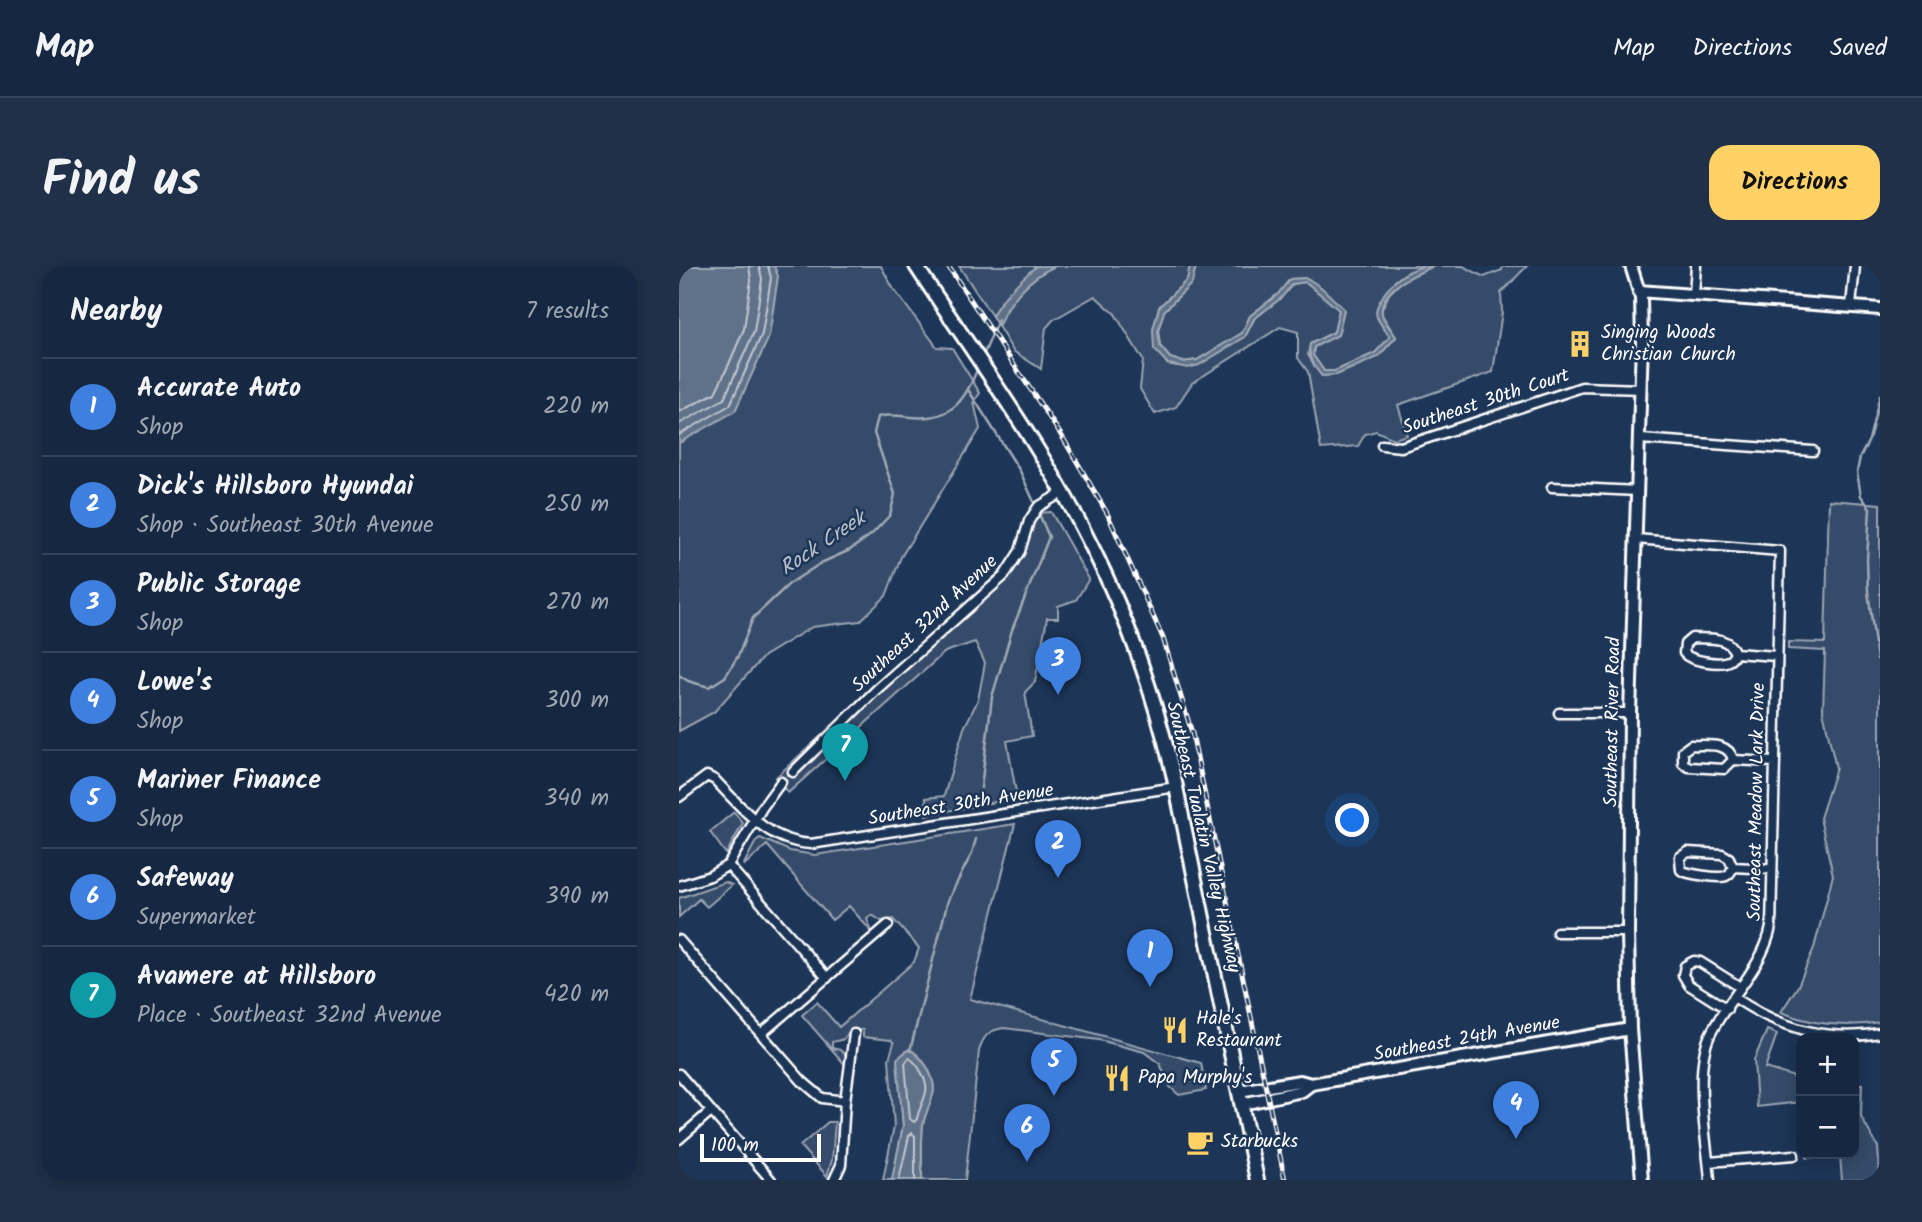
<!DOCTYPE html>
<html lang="en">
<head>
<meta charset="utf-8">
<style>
  :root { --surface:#162841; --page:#1f3048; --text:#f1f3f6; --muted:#9ea6b1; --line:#35445a; --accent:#ffd166 }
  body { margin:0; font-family:Kalam,sans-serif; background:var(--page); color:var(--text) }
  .controls { position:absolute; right:21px; bottom:21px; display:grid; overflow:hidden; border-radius:14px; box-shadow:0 4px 18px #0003 }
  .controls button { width:63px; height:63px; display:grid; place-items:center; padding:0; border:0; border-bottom:2px solid var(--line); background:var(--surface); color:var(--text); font:35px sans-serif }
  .scale { position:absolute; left:21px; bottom:18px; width:121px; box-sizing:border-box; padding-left:7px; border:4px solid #fff; border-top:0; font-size:19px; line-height:24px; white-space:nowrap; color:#fff; -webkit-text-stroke:5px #1d3557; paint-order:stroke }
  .you { position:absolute; left:674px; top:555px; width:24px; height:24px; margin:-18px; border:5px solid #fff; border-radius:50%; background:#1a73e8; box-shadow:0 0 0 10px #1a73e833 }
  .badge { display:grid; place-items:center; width:46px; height:46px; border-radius:50%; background:var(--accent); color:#fff; font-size:23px; font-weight:700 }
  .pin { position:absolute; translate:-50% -58px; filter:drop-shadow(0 2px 4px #0008) }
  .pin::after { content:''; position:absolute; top:37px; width:24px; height:21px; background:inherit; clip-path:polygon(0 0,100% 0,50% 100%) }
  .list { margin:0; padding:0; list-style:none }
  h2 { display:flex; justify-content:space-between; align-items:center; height:91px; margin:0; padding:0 28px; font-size:30px }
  h2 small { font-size:23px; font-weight:400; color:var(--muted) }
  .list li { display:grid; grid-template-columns:46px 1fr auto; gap:21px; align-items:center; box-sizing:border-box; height:98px; padding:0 28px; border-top:2px solid var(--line) }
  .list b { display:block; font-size:26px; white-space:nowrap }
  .list p { margin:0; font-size:23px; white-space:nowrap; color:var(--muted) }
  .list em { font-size:23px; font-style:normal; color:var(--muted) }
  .map { position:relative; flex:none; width:1201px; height:914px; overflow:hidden; border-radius:21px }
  header { display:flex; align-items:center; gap:42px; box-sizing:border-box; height:98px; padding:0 35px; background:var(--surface); border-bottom:2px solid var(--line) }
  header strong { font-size:33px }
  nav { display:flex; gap:38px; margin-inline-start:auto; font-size:24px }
  .intro { display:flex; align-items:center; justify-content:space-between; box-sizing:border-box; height:168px; padding:0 42px }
  h1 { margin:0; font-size:49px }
  .button { padding:18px 32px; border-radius:21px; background:var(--accent); color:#111; font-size:24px; font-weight:700 }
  main { display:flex; gap:42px; padding:0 42px }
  aside { flex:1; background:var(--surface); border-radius:21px; box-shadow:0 4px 18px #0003 }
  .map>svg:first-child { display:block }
</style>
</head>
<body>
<header>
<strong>Map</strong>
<nav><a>Map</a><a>Directions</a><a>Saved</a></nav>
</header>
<div class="intro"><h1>Find us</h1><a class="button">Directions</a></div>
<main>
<aside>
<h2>Nearby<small>7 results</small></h2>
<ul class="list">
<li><span class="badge" style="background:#3f7fe0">1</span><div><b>Accurate Auto</b><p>Shop</p></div><em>220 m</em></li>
<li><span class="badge" style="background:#3f7fe0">2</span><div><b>Dick's Hillsboro Hyundai</b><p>Shop · Southeast 30th Avenue</p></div><em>250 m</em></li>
<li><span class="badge" style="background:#3f7fe0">3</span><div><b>Public Storage</b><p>Shop</p></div><em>270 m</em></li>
<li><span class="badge" style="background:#3f7fe0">4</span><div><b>Lowe's</b><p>Shop</p></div><em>300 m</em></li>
<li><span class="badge" style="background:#3f7fe0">5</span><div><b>Mariner Finance</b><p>Shop</p></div><em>340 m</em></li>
<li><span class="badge" style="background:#3f7fe0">6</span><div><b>Safeway</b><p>Supermarket</p></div><em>390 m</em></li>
<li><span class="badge" style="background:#0f9aa8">7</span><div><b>Avamere at Hillsboro</b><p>Place · Southeast 32nd Avenue</p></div><em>420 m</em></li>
</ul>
</aside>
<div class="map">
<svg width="1201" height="914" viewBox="0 0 1201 914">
  <rect width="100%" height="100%" fill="#1d3557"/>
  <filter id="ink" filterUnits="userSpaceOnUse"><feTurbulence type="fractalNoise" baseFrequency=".0143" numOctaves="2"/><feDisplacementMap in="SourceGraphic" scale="14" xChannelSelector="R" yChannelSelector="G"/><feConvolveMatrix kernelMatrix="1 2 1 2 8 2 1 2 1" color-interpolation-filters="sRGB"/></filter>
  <g filter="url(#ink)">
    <!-- green -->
    <path fill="#364b69" stroke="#9aa5b4" stroke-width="2" d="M 0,0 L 202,0 L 214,22 L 258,81 L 273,82 L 301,127 L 295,136 L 301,163 L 222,291 L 207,330 L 181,355 L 133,361 L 85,390 L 35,446 L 0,465 Z
      M 280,0 L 367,0 L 363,6 L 376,0 L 511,0 L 508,14 L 480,41 L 474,64 L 488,98 L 508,101 L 566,71 L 575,53 L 602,32 L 614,18 L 627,16 L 660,44 L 655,66 L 631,78 L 629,89 L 643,110 L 657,109 L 699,91 L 717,71 L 703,49 L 703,43 L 710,28 L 724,14 L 755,0 L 784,0 L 805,11 L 823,4 L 824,0 L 848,0 L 822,27 L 823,46 L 814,106 L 719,139 L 728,169 L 715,173 L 697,165 L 686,168 L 679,180 L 642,183 L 629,106 L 619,92 L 619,66 L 601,61 L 513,117 L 497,141 L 476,148 L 461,123 L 464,94 L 436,48 L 416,30 L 374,54 L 367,62 L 362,103 L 334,85 L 319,60 L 332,37 L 319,40 L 313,50 Z
      M 517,0 L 743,0 C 712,14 708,19 698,51 L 711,71 L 696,87 L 656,105 L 645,105 L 634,89 L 635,81 L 659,69 L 665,43 L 628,12 L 611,13 L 599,28 L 571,50 L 563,67 L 518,94 L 504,96 L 491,92 L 481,80 L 479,65 L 485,45 L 513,17 Z
      M 1150,234 L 1201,238 L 1201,756 C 1167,762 1134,759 1102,746 L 1119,720 L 1135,682 L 1154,609 L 1141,552 L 1157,502 L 1144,445 L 1146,385 L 1109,383 L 1109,376 L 1146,377 Z
      M 372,246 L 410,313 L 397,334 L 379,340 L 379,352 L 368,352 L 356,416 L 346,426 L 353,470 L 328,475 L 338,532 L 247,549 L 247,532 L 265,530 L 285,462 L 299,434 L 306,397 L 296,376 L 266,386 L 109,527 L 96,512 L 336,292 L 354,247 Z
      M 55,546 L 64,557 L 47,588 L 31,566 Z
      M 336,558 L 291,733 L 522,797 L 527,824 L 500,829 L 491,821 L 481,798 L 465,786 L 420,774 L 325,762 C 310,764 304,770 300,785 L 286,914 L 243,914 C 243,896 242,877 244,859 C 245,848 255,832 255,823 C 254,807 243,790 230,783 L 218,793 L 224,860 L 213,914 L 204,914 L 215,860 L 210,793 L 215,777 L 212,774 L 184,771 L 184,764 L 171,764 L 165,773 L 153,776 L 153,782 L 161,784 L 166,788 L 168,801 L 123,749 L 138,736 L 160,761 L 235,696 L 240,682 L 214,653 L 202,655 L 193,649 L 188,653 L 193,666 L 170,640 L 153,654 L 88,579 L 64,600 L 65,598 L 77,575 L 81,572 L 111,585 L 136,589 Z
      M 46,616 L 53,619 L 28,641 L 20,633 L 0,651 L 0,632 Z
      M 1088,764 L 1098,768 L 1086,802 L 1122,813 L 1122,836 L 1078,841 L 1075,794 Z
      M 1175,818 L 1183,818 L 1182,851 L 1199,881 L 1201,914 L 1163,914 L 1161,890 L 1128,892 L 1128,888 L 1175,888 Z
      M 149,856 L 156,856 L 153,894 L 148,910 L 121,880 Z"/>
    <!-- water -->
    <path fill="#617289" stroke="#a0aab8" stroke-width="2" d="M 0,0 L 95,0 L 99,10 L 90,71 L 56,145 L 0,177 Z
      M 357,0 L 376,0 C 350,12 331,34 319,60 L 313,50 C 324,29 340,16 357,0 Z
      M 511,0 L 517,0 L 513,17 L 485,45 L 479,65 L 481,80 L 491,92 L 504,96 L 518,94 L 563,67 L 571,50 L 599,28 L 611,13 L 628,12 L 643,22 L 665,43 L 659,69 L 635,81 L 634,89 L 645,105 L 656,105 L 696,87 L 711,71 C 707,65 701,58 698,51 C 696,46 698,40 701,35 C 712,14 731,0 755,0 C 738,7 700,23 703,47 C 703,54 713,64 717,71 L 699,91 L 657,109 L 643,110 C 633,99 629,92 631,78 L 655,66 L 660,44 L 627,16 L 613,18 L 602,32 L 575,53 L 566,71 L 520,99 L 509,102 L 489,98 L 475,83 L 474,64 L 480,41 L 508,14 Z
      M 230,783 C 243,790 254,807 255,823 C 255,832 245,848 244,859 C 242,877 243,896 243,914 L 213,914 L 224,860 L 218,793 Z"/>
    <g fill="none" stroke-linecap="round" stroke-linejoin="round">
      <!-- shore -->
      <path stroke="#c0c7d0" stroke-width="2" d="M 0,146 L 36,127 L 50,98 L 65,63 L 72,14 L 70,0
        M 0,158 L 45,133 L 75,66 L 83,13 L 80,0
        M 0,169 L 51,139 L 83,68 L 92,12 L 89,0
        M 230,792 C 239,797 249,815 247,826 C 245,836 239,844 238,853 L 235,856 L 231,853 L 226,797 Z
        M 220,914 L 230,870 L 233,867 L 236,870 L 236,914"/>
      <!-- stream -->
      <path stroke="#a0aab8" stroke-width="2.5" d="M 304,90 L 319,54
        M 290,125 L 341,205 L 355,236
        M 1198,393 L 1189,325 L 1188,294 L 1191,242 L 1182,230 L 1178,206 L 1181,191 L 1190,174 L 1201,129
        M 0,409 L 9,415 L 30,421 L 46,411 L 59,390 L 74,352 L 110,318 L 142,297 L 171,284 L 193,268 L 211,249 L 216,228 L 195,167 L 199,151 C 210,148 221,150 232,151 C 274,155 286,134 300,99
        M 302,522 L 313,431 L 333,364 L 370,271 L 361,250
        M 231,785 L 269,634 L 293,587 L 297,573"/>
      <defs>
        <path id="street" d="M 1015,29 L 1017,0
          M 1172,40 L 1176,0
          M 961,173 L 1134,185
          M 703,179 L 722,181 L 903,121 L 962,123
          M 873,221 L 959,225
          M 957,273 L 1101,285 L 1092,661 C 1084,702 1048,733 1031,769 C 1014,805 1028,874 1031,914
          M 1056,387 C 1054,391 1054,393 1049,395 C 1040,399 1011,395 1005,387 L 1006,378 L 1013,372 C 1029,373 1049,369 1056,387 L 1097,390
          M 880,447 L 951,447
          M 1054,494 L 1045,503 L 1010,501 L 1004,497 L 1004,485 L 1012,479 C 1027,480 1050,475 1054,494 L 1096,496
          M 114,506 L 197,424 L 325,310 L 341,285 L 350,255 L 359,241 L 384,226
          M 0,531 L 28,510 L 36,514 C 64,543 89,576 132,578 L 497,521
          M 49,599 L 148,712
          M 1054,601 C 1052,605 1052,608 1047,610 C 1040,613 1008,608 1002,604 L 1001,591 L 1009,586 L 1043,588 L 1050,592 L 1054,601 L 1093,603
          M 0,620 L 31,610 L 49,599 L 83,542 L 102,516
          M 878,666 L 949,666
          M 0,674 L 123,815 L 143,832 L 166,835
          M 1055,731 C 1098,761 1148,776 1201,767
          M 1048,743 L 1010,719 L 1004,709 L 1006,700 L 1015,695 L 1021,696 L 1061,721
          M 82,768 L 209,659
          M 0,808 L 92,914
          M 0,873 L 32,845
          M 1030,896 L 1115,889
          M 155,914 L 162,899 L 166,835 L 175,768"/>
        <path id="secondary" d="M 952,0 L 962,32 L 963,76 L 951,447 L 949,666 L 951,763 L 963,914
          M 960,25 L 1201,43
          M 560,825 L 621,815 L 632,818 L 951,763
          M 563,838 L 623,825 L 632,818"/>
        <path id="primary" d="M 237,0 C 298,93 366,184 415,285 C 452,360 479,440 497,521 L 578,914"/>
      </defs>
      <!-- street casing -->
      <use href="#street" stroke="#fff" stroke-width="13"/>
      <!-- secondary casing -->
      <use href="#secondary" stroke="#fff" stroke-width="16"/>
      <!-- primary casing -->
      <use href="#primary" stroke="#fff" stroke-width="18"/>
      <!-- street -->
      <use href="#street" stroke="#1d3557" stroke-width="8"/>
      <!-- secondary -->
      <use href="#secondary" stroke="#1d3557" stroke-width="10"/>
      <!-- primary -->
      <use href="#primary" stroke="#1d3557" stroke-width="12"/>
      <defs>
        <path id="rail" d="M 269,0 L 384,172 L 428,247 L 484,372 L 513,467 L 606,914"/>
      </defs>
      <!-- rail casing -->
      <use href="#rail" stroke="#fff" stroke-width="5"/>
      <!-- rail -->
      <use href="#rail" stroke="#1d3557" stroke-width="2.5" stroke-dasharray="8" stroke-linecap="butt"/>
    </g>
  </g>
  <!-- icons -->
  <defs>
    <symbol id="building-bare" viewBox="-9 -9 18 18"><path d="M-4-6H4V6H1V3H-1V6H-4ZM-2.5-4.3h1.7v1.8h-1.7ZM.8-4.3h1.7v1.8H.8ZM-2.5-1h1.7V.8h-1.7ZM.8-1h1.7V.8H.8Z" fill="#ffd166" stroke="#1d3557" stroke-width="2.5" paint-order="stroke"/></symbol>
    <symbol id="restaurant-bare" viewBox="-9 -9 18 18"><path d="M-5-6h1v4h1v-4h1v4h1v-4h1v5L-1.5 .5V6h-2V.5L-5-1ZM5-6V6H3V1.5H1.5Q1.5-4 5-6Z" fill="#ffd166" stroke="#1d3557" stroke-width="2.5" paint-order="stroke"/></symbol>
    <symbol id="cafe-bare" viewBox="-9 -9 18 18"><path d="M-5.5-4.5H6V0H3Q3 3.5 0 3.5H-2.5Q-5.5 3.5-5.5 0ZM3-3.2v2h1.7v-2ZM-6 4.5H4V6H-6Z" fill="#ffd166" stroke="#1d3557" stroke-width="2.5" paint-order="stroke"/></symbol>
  </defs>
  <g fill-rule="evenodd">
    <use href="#building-bare" x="882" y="59" width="38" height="38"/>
    <use href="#restaurant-bare" x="477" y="745" width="38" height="38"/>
    <use href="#restaurant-bare" x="419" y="793" width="38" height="38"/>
    <use href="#cafe-bare" x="502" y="857" width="38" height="38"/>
  </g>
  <g text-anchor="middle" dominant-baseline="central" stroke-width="5" stroke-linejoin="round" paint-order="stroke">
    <!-- poi labels -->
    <g font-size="19" fill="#fff" stroke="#1d3557" text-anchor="start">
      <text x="922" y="67">Singing Woods<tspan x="922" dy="22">Christian Church</tspan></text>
      <text x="517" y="753">Hale's<tspan x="517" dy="22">Restaurant</tspan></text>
      <text x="459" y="812">Papa Murphy's</text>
      <text x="542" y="876">Starbucks</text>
    </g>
    <!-- street labels -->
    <g font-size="19" fill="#fff" stroke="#1d3557">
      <text transform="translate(807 136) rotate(-18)">Southeast 30th Court</text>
      <text transform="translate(246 358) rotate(-43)">Southeast 32nd Avenue</text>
      <text transform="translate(934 456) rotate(-89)">Southeast River Road</text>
      <text transform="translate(1078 536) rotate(-89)">Southeast Meadow Lark Drive</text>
      <text transform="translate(282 539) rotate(-9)">Southeast 30th Avenue</text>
      <text transform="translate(524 571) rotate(77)">Southeast Tualatin Valley Highway</text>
      <text transform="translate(788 773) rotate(-10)">Southeast 24th Avenue</text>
    </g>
    <!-- water labels -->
    <g font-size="21" font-style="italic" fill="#b8c0ca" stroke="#1d3557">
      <text transform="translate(144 278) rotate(-34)">Rock Creek</text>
    </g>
  </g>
</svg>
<div class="controls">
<button>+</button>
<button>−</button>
</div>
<div class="scale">100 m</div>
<div class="you"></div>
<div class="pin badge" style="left:471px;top:721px;background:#3f7fe0">1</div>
<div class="pin badge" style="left:379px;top:612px;background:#3f7fe0">2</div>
<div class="pin badge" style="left:379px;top:429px;background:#3f7fe0">3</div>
<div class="pin badge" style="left:837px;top:873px;background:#3f7fe0">4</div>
<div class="pin badge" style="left:375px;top:830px;background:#3f7fe0">5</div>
<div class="pin badge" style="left:348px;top:896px;background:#3f7fe0">6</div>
<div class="pin badge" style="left:166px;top:515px;background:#0f9aa8">7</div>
</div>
</main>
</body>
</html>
